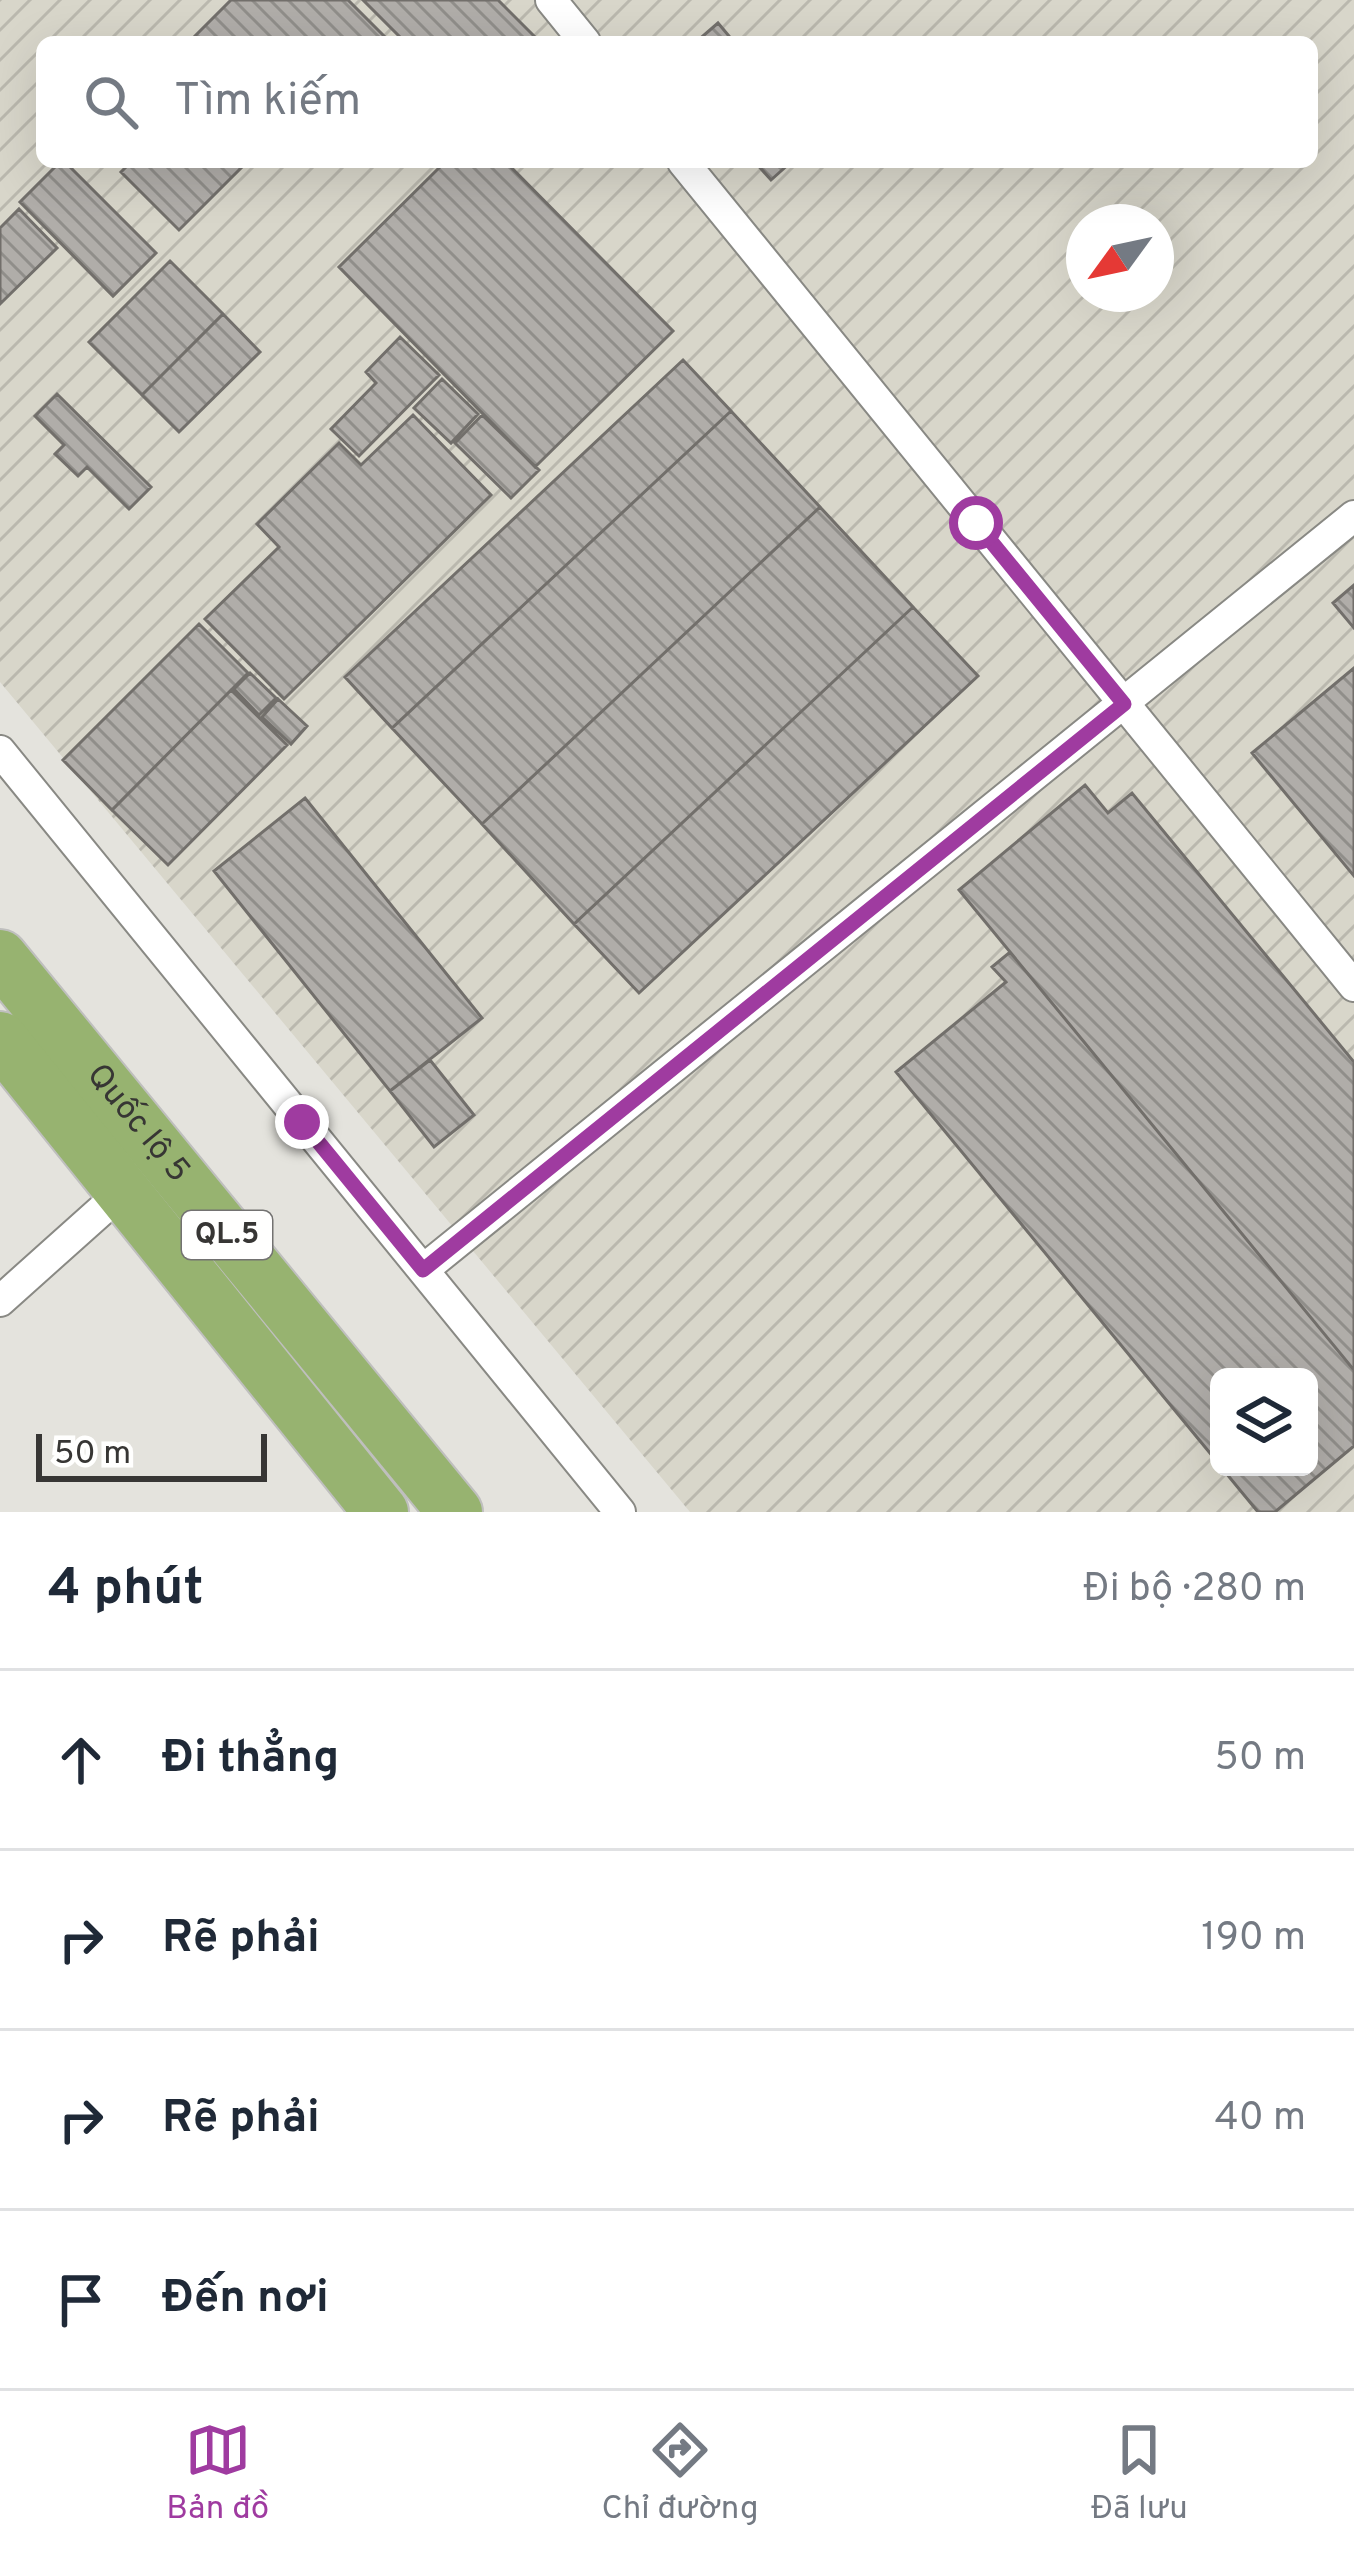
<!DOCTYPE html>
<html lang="vi">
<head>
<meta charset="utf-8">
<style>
  :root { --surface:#fff; --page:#f2f2f3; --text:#1f2937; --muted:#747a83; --line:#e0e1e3; --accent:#9f3ba0 }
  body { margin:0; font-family:Overpass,sans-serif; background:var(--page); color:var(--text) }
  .controls { position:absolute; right:36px; bottom:36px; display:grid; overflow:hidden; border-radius:18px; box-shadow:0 12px 48px #0002 }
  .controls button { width:108px; height:108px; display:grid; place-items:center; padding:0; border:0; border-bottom:3px solid var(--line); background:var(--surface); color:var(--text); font:60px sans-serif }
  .compass { position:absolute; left:1066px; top:204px; width:108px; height:108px; border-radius:50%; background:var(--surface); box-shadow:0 12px 48px #0002; rotate:237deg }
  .scale { position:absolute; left:36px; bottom:30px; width:231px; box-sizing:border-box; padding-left:12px; border:6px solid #373634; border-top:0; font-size:33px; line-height:42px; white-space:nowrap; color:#373634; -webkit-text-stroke:9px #fffffe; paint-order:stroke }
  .stop { position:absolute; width:36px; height:36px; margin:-27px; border:9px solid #9f3ba0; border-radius:50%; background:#fff }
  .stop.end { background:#9f3ba0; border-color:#fff; box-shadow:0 3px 12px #0008 }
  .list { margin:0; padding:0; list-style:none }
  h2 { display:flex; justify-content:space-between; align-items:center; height:156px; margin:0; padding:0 48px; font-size:51px }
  h2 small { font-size:39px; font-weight:400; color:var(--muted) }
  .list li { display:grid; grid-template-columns:78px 1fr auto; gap:36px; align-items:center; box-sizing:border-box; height:180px; padding:0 48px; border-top:3px solid var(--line) }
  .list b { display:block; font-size:45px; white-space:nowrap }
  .list em { font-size:39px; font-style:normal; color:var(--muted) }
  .icon { flex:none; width:66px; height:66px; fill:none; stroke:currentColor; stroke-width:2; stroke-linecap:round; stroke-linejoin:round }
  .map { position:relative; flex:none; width:1354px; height:1512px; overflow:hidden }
  .search { position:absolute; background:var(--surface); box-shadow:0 12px 48px #0002; left:36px; right:36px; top:36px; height:132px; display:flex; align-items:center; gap:30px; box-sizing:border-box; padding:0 42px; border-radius:18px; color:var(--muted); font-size:45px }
  .sheet { height:876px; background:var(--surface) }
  nav { display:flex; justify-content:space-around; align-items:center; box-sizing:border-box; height:168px; border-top:3px solid var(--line); background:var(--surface); font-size:33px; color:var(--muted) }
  nav a { display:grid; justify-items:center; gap:6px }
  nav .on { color:var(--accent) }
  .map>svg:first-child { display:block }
</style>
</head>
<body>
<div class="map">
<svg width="1354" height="1512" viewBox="0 0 1354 1512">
  <defs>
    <pattern id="industrial-furrows" width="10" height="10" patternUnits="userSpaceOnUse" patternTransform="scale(3)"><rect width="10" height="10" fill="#d8d6ca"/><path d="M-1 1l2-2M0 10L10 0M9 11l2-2" fill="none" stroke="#bab8ae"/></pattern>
    <pattern id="building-back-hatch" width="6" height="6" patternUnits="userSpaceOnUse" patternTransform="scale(3)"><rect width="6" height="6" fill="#b0ada9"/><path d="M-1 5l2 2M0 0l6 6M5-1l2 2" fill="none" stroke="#908e8a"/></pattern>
  </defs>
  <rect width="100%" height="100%" fill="#e4e3dd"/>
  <!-- industrial -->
  <path fill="url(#industrial-furrows)" fill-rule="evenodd" d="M 0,0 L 1354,0 L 1354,1512 L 690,1512 L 0,682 ZM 42,42 L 1312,42 L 1312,162 L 42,162 ZM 1084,222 L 1156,222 L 1156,294 L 1084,294 ZM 1219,1377 L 1309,1377 L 1309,1467 L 1219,1467 Z"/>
  <!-- building -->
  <path fill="url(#building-back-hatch)" stroke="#726f6b" stroke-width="3" d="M 231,0 L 348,0 L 390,42 L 189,42 Z
    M 363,0 L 498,0 L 540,42 L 405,42 Z
    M 718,23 L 734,42 L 696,42 Z
    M 60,162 L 65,162 L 156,253 L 113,296 L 20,202 Z
    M 131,162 L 247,162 L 179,230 L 121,172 Z
    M 445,162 L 506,162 L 673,331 L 535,467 L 339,267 Z
    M 755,162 L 791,162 L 771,180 Z
    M 19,209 L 57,248 L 0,304 L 0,228 Z
    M 170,261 L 223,314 L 142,395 L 89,342 Z
    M 223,314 L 260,352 L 179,432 L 142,395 Z
    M 400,337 L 439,375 L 359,456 L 331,429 L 376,383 L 366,372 Z
    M 683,360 L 731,411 L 392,728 L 345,677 Z
    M 442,379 L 478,414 L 451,443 L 414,408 Z
    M 57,394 L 151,487 L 129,509 L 87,467 L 78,476 L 55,454 L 64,445 L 35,416 Z
    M 731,411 L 820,507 L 482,824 L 392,728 Z
    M 413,415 L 491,495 L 284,699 L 205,619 L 279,547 L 257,524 L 339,443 L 361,465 Z
    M 482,415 L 539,470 L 511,498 L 455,443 Z
    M 820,507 L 913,607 L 574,924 L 482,824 Z
    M 1354,585 L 1354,628 L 1333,603 Z
    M 913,607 L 978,676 L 639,993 L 574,924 Z
    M 199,624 L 248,673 L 112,810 L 63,760 Z
    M 1354,668 L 1354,876 L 1252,753 Z
    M 250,673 L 276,698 L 259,715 L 234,689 Z
    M 231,690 L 287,745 L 168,865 L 112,810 Z
    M 278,699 L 307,726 L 291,744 L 262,717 Z
    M 1085,785 L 1108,813 L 1132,793 L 1354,1062 L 1354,1370 L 959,890 Z
    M 305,798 L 482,1018 L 390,1091 L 214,871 Z
    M 1010,952 L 1354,1370 L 1354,1446 L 1275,1512 L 1258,1512 L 1221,1467 L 1309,1467 L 1309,1377 L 1219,1377 L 1219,1464 L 896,1072 L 1006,982 L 992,967 Z
    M 430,1060 L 474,1115 L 434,1147 L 390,1091 Z"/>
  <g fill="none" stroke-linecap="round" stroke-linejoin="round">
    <defs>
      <path id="street" d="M 551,0 L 585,42
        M 683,162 L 1354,986
        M 0,751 L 620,1512
        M 423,1270 L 1354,516
        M 0,1301 L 123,1191"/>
      <g id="highway">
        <path id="s1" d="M 0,957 L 455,1512"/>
        <path d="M 0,1039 L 381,1512"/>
      </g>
    </defs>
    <!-- street casing -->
    <use href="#street" stroke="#898984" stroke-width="34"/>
    <!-- highway casing -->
    <use href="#highway" stroke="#bfbfbe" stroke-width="58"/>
    <!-- street -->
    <use href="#street" stroke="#fff" stroke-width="30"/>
    <!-- highway -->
    <use href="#highway" stroke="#97b370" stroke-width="54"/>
  </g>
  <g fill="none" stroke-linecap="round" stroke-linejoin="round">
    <!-- route -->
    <path stroke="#9f3ba0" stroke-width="15" d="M 302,1122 L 423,1270 L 1124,704 L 976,523"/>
  </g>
  <g text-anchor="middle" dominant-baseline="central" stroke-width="9" stroke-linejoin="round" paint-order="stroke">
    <!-- shield labels -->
    <rect fill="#fffffe" stroke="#737271" stroke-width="3" x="182" y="1211" width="90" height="48" rx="9"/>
    <g font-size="30" font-weight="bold" fill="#373634">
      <text x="227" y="1235">QL.5</text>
    </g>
    <!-- street labels -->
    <g font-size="33" fill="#373634" stroke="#fffffe">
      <text stroke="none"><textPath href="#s1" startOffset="216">Quốc lộ 5</textPath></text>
    </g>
  </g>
</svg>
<div class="controls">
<button><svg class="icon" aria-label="layers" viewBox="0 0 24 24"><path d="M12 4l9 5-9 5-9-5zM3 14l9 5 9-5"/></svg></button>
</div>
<svg class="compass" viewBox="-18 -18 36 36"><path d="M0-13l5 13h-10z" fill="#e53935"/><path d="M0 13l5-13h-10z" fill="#747a83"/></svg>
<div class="scale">50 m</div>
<div class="stop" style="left:976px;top:523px"></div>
<div class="stop end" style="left:302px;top:1122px"></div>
<div class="search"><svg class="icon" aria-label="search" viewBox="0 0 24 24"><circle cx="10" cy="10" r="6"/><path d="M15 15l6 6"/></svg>Tìm kiếm</div>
</div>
<section class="sheet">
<h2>4 phút<small>Đi bộ · 280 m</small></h2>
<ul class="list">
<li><svg class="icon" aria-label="ahead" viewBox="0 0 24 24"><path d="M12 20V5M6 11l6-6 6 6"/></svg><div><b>Đi thẳng</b></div><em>50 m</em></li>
<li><svg class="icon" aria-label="right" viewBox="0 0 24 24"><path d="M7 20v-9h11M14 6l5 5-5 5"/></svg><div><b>Rẽ phải</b></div><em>190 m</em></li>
<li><svg class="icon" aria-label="right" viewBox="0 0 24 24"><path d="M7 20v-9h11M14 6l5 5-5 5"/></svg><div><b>Rẽ phải</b></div><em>40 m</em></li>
<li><svg class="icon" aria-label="arrive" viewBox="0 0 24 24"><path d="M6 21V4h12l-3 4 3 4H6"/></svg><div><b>Đến nơi</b></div></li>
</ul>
</section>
<nav>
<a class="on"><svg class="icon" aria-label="map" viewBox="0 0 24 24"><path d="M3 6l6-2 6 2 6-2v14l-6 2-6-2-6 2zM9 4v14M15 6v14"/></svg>Bản đồ</a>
<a><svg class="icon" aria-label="directions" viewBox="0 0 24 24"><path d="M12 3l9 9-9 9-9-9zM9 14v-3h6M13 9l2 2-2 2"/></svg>Chỉ đường</a>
<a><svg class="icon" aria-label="saved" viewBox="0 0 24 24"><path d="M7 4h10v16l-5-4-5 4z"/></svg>Đã lưu</a>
</nav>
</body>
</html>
